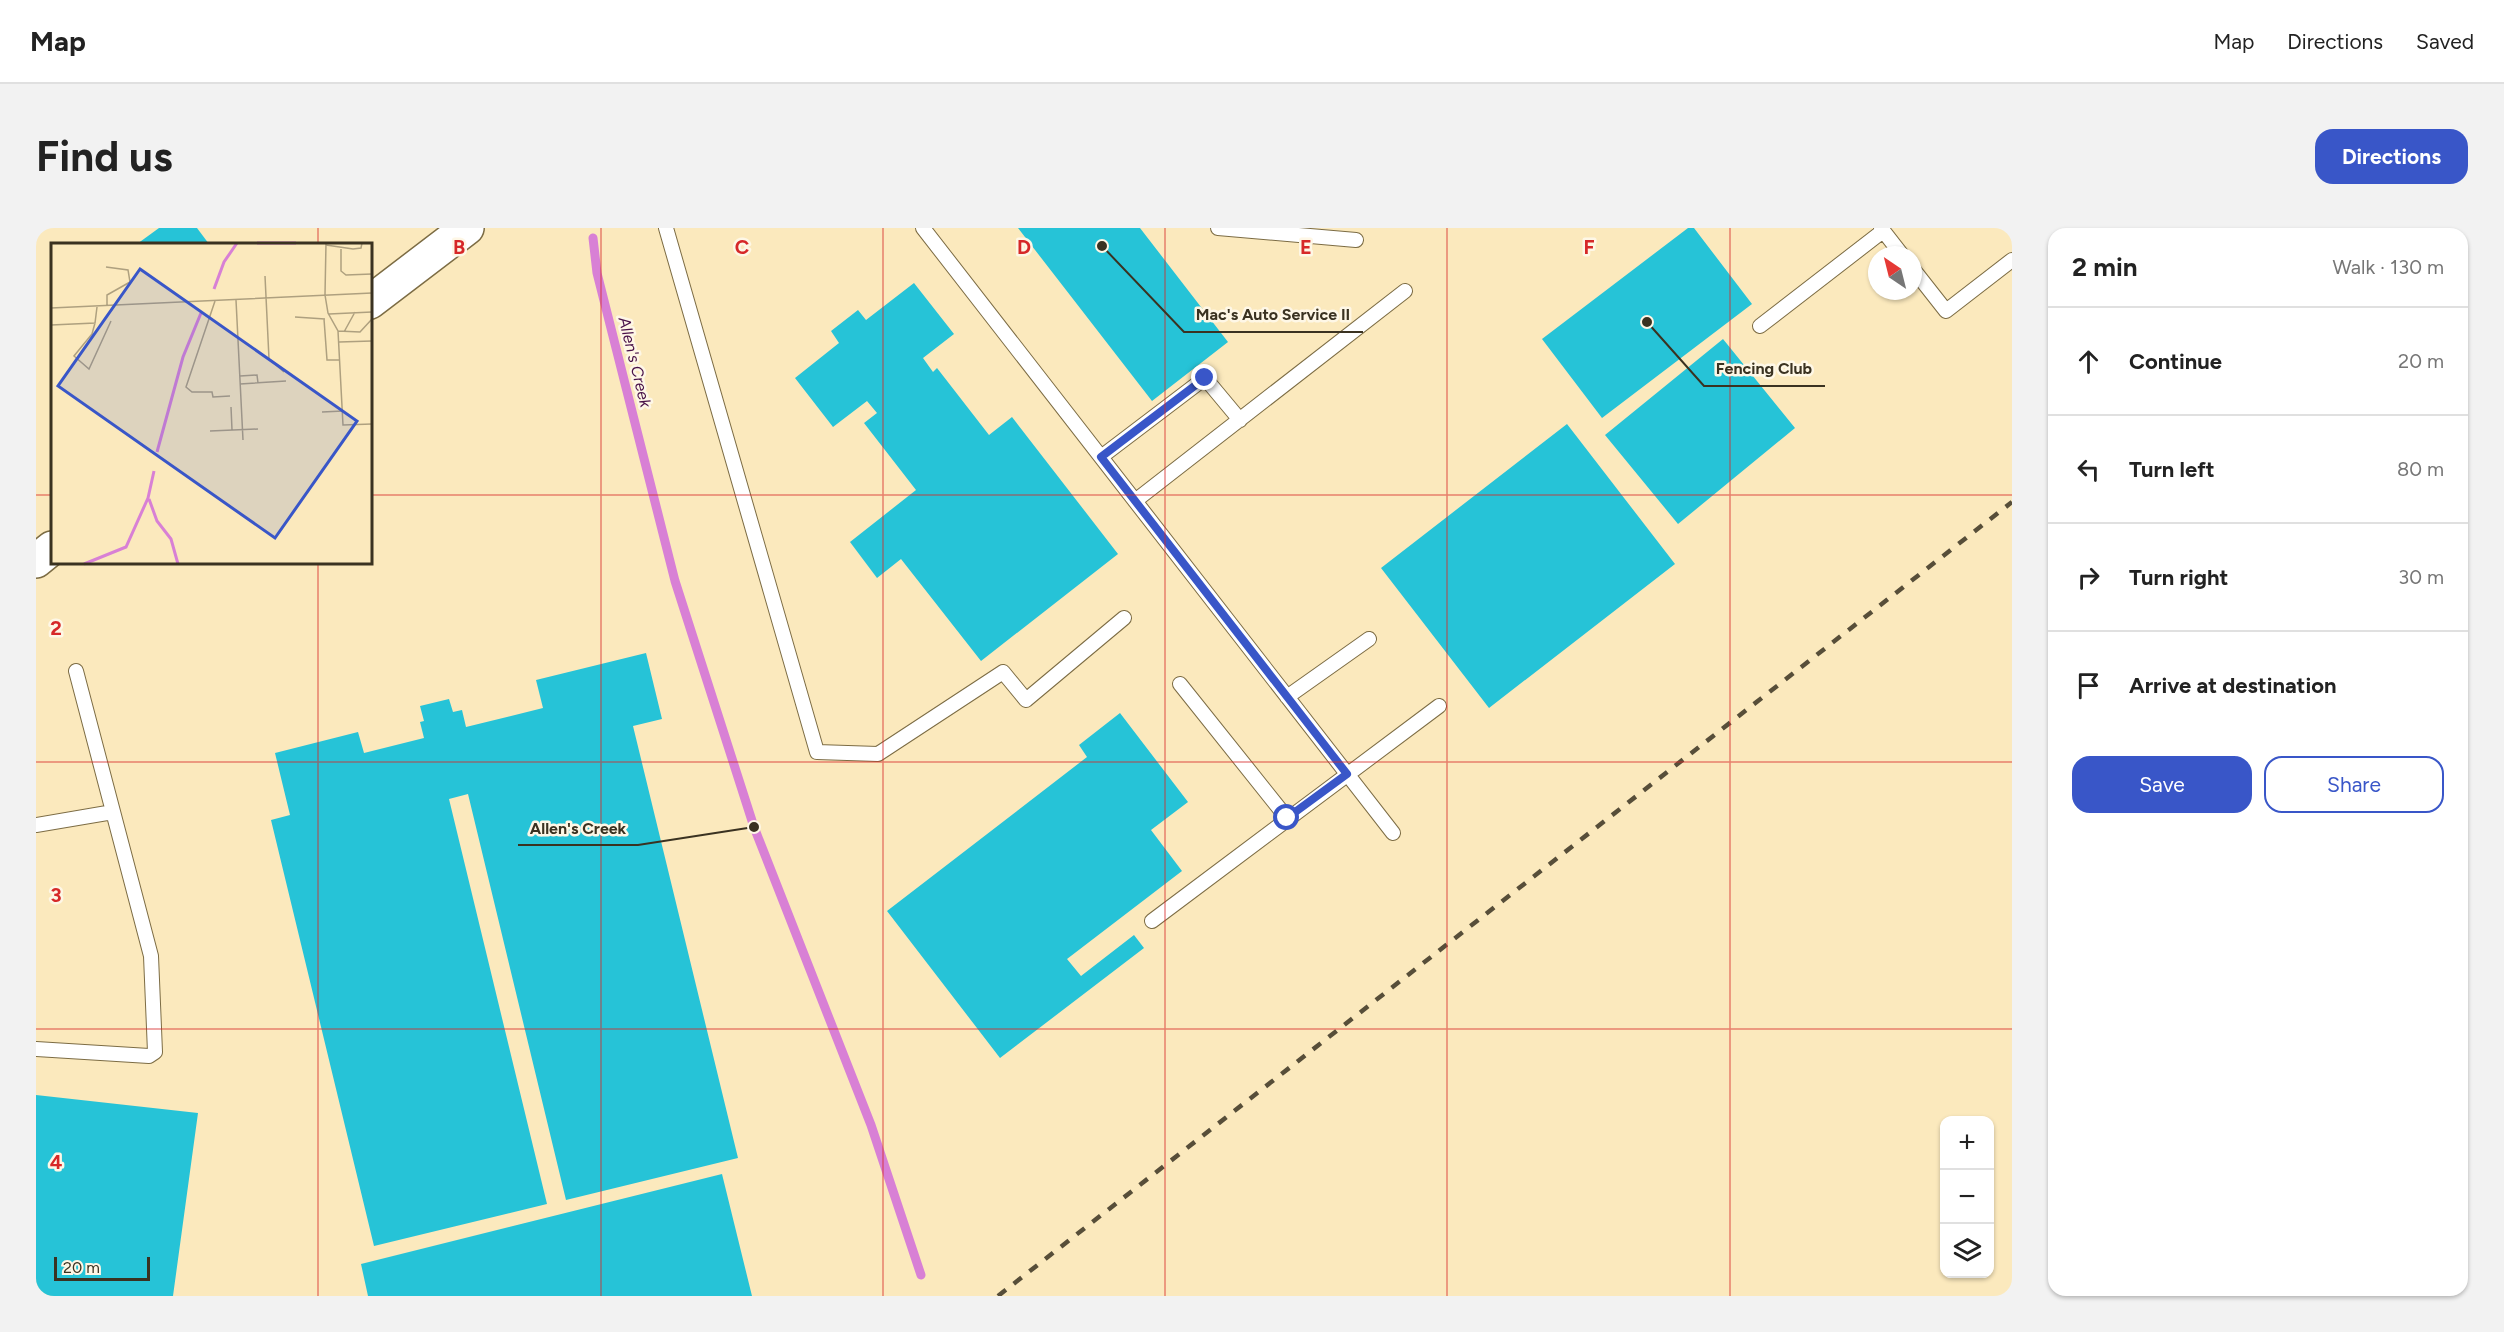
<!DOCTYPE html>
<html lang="en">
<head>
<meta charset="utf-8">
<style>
  :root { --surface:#fff; --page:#f2f2f2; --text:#222; --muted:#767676; --line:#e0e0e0; --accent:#3956c8 }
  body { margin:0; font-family:Figtree,sans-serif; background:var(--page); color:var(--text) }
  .controls { position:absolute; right:18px; bottom:18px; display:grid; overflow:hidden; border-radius:12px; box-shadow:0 2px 4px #0004 }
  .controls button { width:54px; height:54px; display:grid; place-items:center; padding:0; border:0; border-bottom:2px solid var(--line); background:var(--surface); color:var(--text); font:30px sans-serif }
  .compass { position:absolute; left:1832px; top:18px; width:54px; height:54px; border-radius:50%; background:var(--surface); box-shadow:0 2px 4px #0004; rotate:325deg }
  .scale { position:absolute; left:18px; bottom:15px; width:96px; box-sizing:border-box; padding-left:6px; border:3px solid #3a3221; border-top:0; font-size:16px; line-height:21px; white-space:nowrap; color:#3a3221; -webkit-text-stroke:4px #fef7e6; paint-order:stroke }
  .stop { position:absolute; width:18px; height:18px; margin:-14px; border:4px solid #3956c8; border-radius:50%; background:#fff }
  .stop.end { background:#3956c8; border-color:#fff; box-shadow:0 2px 6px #0008 }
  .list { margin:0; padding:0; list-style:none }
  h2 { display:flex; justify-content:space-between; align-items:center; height:78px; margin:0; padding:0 24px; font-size:26px }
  h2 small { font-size:20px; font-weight:400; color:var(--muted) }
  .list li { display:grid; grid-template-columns:39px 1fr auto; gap:18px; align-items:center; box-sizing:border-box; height:108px; padding:0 24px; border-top:2px solid var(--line) }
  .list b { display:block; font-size:22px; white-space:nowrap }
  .list em { font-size:20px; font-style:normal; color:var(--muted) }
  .actions { display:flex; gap:12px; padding:18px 24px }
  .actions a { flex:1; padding:14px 0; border:2px solid var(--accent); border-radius:18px; text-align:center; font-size:21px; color:var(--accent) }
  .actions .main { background:var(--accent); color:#fff }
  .icon { flex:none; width:33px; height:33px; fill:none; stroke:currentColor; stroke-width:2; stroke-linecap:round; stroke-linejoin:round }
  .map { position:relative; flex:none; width:1976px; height:1068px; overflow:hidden; border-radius:18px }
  header { display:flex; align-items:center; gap:36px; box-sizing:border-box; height:84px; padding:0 30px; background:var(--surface); border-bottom:2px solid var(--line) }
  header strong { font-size:28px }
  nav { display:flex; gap:33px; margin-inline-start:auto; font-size:21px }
  .intro { display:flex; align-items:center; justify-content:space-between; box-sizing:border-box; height:144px; padding:0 36px }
  h1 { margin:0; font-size:42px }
  .button { padding:15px 27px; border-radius:18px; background:var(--accent); color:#fff; font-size:21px; font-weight:700 }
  main { display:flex; gap:36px; padding:0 36px }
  aside { flex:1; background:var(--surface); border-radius:18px; box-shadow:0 2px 4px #0004 }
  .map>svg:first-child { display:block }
</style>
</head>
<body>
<header>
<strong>Map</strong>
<nav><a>Map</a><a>Directions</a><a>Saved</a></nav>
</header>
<div class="intro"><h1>Find us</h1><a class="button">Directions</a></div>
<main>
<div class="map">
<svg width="1976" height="1068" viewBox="0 0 1976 1068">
  <rect width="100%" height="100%" fill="#fbe9bd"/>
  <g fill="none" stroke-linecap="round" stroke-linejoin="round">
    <!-- stream -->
    <path stroke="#d880d5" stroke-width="9" d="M 557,10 L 561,45 L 639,353 L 718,599 L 835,897 L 885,1047"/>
  </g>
  <!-- building -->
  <path fill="#26c3d7" d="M 123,0 L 161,0 L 173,16 L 101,16 Z
    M 982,0 L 1104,0 L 1192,114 L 1116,173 Z
    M 1652,0 L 1658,0 L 1716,76 L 1566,190 L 1506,111 Z
    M 878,55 L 918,106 L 887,130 L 897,144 L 901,140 L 953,207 L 976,189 L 1082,326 L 945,433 L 865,331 L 841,350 L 814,314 L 880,262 L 828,195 L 841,185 L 831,173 L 797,199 L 759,150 L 803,115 L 795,103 L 822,82 L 830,92 Z
    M 1687,111 L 1759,200 L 1642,296 L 1569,207 Z
    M 1531,196 L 1639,336 L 1453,480 L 1345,340 Z
    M 610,425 L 626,491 L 597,498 L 702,930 L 530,972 L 432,566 L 413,571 L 511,976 L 338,1018 L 235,592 L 254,587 L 239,525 L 322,504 L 328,525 L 388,510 L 384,494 L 388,493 L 384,478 L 413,471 L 417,484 L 426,482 L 430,499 L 507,480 L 500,452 Z
    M 1084,485 L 1152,574 L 1115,602 L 1146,643 L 1031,731 L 1045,748 L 1098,707 L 1108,720 L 964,830 L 851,683 L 1051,529 L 1043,517 Z
    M 0,867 L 162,885 L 137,1068 L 0,1068 Z
    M 686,946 L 716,1068 L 332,1068 L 325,1036 Z"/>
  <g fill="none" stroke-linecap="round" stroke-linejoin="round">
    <defs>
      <path id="service" d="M 630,0 L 781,524 L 842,526 L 967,444 L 990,472 L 1088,390
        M 887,0 L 1357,605
        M 1182,0 L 1320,12
        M 1845,0 L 1866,27
        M 1877,41 L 1910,83 L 1976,32
        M 1724,98 L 1847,3
        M 1065,229 L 1169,150 L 1204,192
        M 1099,273 L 1369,63
        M 1144,456 L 1251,590
        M 1251,469 L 1333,411
        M 0,597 L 77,584
        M 1116,693 L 1403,478
        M 0,821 L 113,828 L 119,824 L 115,728 L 40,443"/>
      <path id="tertiary" d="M 334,74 L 431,0
        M 0,333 L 16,320"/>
    </defs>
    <!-- service casing -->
    <use href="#service" stroke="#7c6c44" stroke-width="16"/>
    <!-- tertiary casing -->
    <use href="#tertiary" stroke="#7c6c44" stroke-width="36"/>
    <!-- service -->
    <use href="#service" stroke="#fff" stroke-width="14"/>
    <!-- tertiary -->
    <use href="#tertiary" stroke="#fff" stroke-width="33"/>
    <!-- rail -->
    <path stroke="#574e39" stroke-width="4.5" stroke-dasharray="10 10" stroke-linecap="butt" d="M 962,1068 L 1976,274"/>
  </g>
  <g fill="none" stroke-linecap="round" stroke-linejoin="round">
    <!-- route -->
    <path stroke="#3956c8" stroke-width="8" d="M 1169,150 L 1065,229 L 1311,546 L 1251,590"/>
  </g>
  <!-- grid -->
  <path fill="none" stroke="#d62828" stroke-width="1.5" stroke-opacity="0.55" d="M 282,0 L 282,16M 565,0 L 565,1068M 847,0 L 847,1068M 1129,0 L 1129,1068M 1411,0 L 1411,1068M 1694,0 L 1694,1068M 0,267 L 16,267M 334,267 L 1976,267M 282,334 L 282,1068M 0,534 L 1976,534M 0,801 L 1976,801"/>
  <g text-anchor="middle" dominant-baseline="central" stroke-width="5" stroke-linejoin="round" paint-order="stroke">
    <!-- water labels -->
    <g font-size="16" font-style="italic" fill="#481148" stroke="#fef7e6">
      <text transform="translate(599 134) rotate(76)">Allen's Creek</text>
    </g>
  </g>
  <!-- overview -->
  <g transform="translate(15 15)">
    <rect width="321" height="321" fill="#fbe9bd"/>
    <path fill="none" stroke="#d880d5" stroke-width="3" d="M 206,0 L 245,0M 163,46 L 173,19 L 186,0M 106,209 L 132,114 L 150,70M 98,256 L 106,278 L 120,296 L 127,321M 33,321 L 75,304 L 97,255 L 103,228"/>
    <path fill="none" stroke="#aea07f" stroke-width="1.5" d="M 275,0 L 274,52 L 277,70 L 287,88 L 292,182 L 321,181M 275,2 L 302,6 L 310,5 L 311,0M 290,6 L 290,28 L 295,32 L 321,31M 55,24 L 77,27 L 79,39 L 56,52 L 56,63M 214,33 L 218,116 L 233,129M 185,57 L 192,197M 164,58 L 135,144 L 141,149 L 161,149 L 162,154 L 179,153M 0,65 L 321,50M 278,71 L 321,69M 244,74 L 274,76M 273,76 L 276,117 L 289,117M 44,80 L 41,91 L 23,113 L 38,126 L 60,78M 0,82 L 44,80 L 46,64M 287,88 L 309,89 L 321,76M 293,89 L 304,69M 288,99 L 321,98M 189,133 L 206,132 L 207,140M 189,141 L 235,138M 180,164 L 181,187M 271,169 L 292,168M 159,188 L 207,186"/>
    <path fill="#3956c8" fill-opacity="0.15" stroke="#3956c8" stroke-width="3" d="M 89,26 L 306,178 L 224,295 L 7,143 Z"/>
    <rect width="321" height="321" fill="none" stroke="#3a3221" stroke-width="3"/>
  </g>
  <g font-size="20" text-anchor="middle" font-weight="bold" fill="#d62828" stroke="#fef7e6" stroke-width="5" stroke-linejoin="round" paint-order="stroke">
    <text x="423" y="26">B</text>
    <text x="706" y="26">C</text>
    <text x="988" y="26">D</text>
    <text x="1270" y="26">E</text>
    <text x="1553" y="26">F</text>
    <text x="20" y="407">2</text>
    <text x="20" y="674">3</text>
    <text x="20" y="941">4</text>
  </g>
  <!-- callouts -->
  <path fill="none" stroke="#3a3221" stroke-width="2" d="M1066 18L1148 104H1327M1611 94L1668 158H1789M718 599L602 617H482"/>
  <g fill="#3a3221" stroke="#fef7e6" stroke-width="2">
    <circle cx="1066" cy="18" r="6"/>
    <circle cx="1611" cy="94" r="6"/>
    <circle cx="718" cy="599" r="6"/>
  </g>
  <g font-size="16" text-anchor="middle" font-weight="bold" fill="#3a3221" stroke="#fef7e6" stroke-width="5" stroke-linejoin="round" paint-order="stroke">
    <text x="1237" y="92">Mac's Auto Service II</text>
    <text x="1728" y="146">Fencing Club</text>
    <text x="542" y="606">Allen's Creek</text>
  </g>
</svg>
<div class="controls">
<button>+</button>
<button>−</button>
<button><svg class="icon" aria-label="layers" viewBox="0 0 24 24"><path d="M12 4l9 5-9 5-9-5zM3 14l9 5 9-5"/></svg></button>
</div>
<svg class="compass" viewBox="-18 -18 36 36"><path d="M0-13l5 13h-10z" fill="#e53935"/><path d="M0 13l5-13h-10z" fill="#767676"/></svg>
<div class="scale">20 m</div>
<div class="stop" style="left:1251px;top:590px"></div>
<div class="stop end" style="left:1169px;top:150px"></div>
</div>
<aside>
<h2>2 min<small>Walk · 130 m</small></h2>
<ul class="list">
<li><svg class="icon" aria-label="ahead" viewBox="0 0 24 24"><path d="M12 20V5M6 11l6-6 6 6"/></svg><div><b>Continue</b></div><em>20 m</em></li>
<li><svg class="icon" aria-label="left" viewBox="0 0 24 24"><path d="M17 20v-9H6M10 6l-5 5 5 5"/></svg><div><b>Turn left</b></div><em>80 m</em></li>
<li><svg class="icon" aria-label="right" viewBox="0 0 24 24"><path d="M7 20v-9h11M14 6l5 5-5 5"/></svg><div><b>Turn right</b></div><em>30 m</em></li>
<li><svg class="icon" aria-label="arrive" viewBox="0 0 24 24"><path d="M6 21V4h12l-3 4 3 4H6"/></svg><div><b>Arrive at destination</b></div></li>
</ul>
<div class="actions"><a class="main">Save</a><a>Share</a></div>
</aside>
</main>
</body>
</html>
